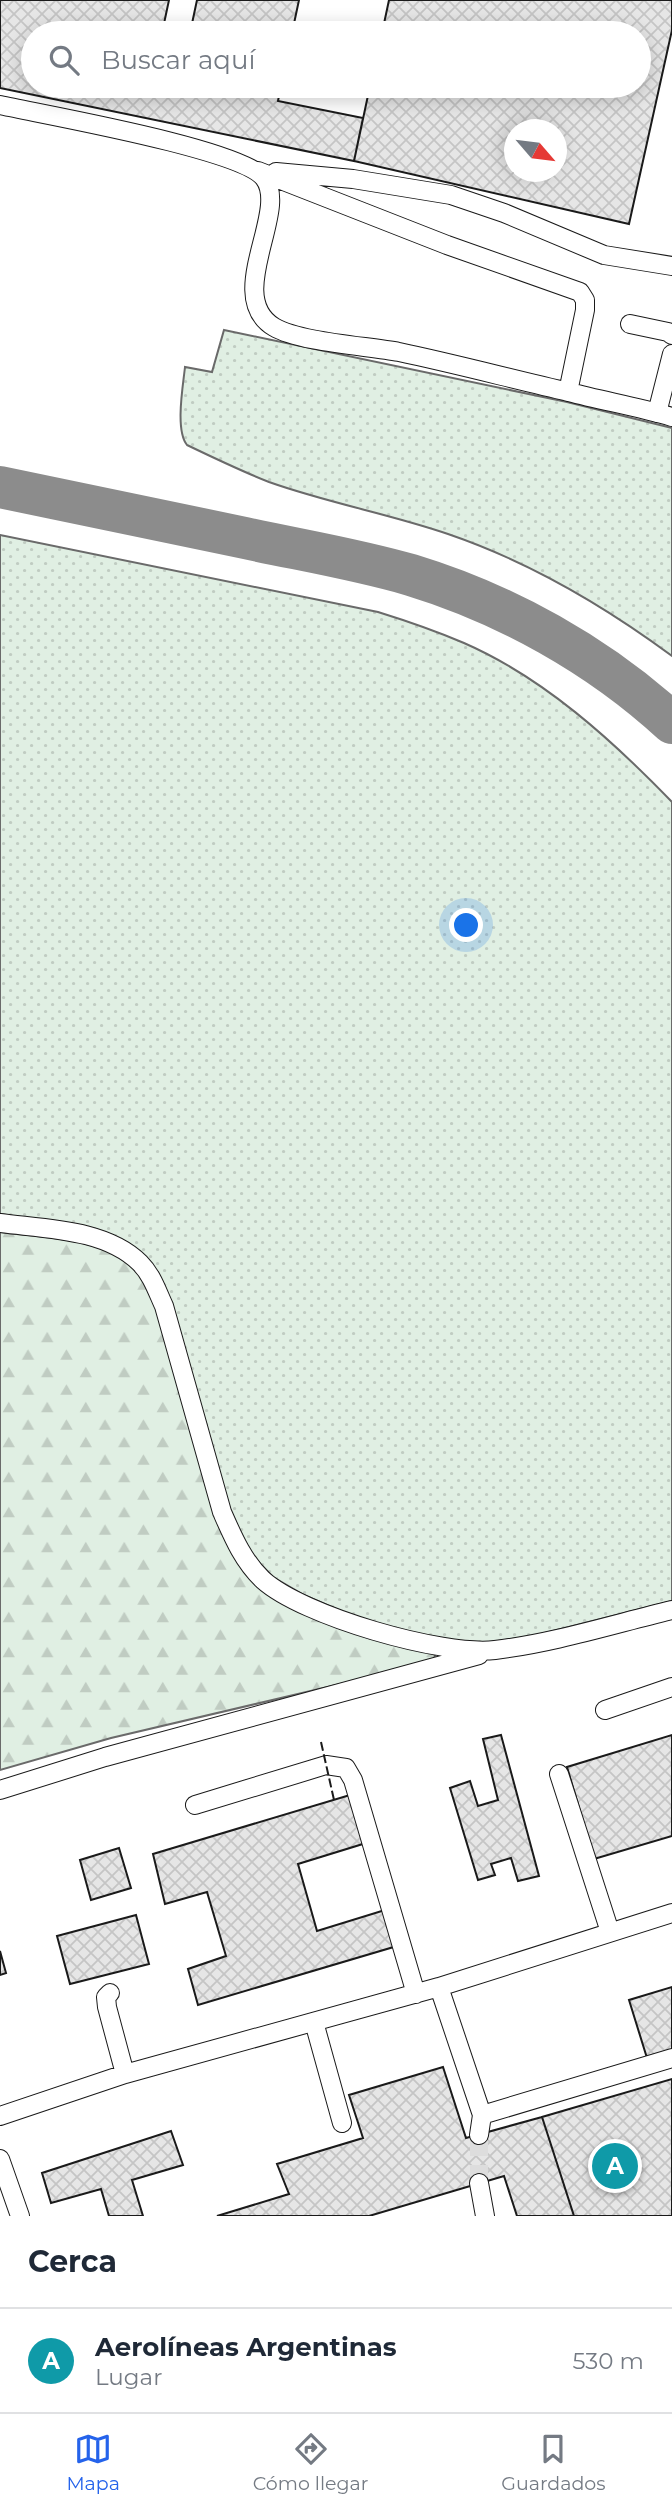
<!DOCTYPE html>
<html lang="es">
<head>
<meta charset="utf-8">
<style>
  :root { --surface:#fff; --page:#f2f2f3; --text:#1f2937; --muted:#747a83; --line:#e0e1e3; --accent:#2563eb }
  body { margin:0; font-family:Montserrat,sans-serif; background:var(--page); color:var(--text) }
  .compass { position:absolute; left:504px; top:119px; width:63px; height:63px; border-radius:50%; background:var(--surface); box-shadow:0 4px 18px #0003; rotate:118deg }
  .you { position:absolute; left:467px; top:926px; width:24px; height:24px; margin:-18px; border:5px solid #fff; border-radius:50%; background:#1a73e8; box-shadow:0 0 0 10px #1a73e833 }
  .badge { display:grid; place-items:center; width:46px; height:46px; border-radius:50%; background:var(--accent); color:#fff; font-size:23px; font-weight:700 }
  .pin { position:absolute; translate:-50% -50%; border:4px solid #fff; box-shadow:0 2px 7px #0006 }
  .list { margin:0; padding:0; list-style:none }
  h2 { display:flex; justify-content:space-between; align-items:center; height:91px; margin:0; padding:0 28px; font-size:30px }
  h2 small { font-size:23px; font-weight:400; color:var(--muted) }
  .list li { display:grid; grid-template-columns:46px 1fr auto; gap:21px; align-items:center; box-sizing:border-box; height:105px; padding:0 28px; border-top:2px solid var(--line) }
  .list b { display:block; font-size:26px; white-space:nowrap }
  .list p { margin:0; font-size:23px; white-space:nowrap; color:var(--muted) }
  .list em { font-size:23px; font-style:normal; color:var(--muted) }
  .icon { flex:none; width:38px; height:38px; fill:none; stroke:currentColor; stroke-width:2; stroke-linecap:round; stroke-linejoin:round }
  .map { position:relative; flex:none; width:672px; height:2216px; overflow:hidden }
  .search { position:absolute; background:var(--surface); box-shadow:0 4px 18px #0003; left:21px; right:21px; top:21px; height:77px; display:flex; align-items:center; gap:18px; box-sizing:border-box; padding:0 24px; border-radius:38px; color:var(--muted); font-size:26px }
  .sheet { height:196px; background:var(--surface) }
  nav { display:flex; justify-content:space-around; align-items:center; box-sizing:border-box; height:98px; border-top:2px solid var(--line); background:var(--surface); font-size:19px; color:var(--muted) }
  nav a { display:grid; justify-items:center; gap:4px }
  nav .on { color:var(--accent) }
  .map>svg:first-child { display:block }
</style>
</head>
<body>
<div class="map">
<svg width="672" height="2216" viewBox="0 0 672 2216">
  <defs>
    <pattern id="grass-dots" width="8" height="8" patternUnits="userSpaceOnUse" patternTransform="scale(1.75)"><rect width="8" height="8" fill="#e0efe3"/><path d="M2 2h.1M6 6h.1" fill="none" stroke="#c0ccc2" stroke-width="1.8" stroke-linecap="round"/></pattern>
    <pattern id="forest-firs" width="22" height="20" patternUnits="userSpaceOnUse" patternTransform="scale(1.75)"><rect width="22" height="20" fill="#e0efe3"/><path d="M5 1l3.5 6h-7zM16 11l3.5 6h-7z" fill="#c0ccc2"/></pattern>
    <pattern id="building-cross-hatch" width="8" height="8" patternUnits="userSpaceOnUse" patternTransform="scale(1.75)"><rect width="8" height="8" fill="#e6e6e6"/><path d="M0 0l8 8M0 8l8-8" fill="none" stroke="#c5c5c5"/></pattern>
  </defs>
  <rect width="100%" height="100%" fill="#fff"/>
  <!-- grass -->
  <path fill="url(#grass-dots)" stroke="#6a6a6a" stroke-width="2" d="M 224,330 L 567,402 L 672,428 L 672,656 C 603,605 530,562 448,534 C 390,514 328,503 269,482 C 241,471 214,458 187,445 C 175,430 183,386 185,367 L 212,372 Z
    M 0,535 L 378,612 C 407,621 436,631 464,643 C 544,678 612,740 672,802 L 672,1601 L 533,1636 L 491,1642 L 460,1644 L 415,1635 L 350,1615 L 304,1595 L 273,1577 L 252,1555 L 227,1511 L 172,1312 L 61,1223 L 0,1214 Z"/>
  <!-- forest -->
  <path fill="url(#forest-firs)" stroke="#6a6a6a" stroke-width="2" d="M 0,1232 C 43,1238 98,1237 132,1266 C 141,1273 147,1288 154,1298 L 218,1519 L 240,1566 L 258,1582 L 435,1654 L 434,1662 L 111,1738 L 0,1770 Z"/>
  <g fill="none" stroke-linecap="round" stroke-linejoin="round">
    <!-- taxiway -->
    <path stroke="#8c8c8c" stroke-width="42" d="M 0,487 C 81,504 163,521 245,538 C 300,550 356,559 411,575 C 506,604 598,655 672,723"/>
  </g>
  <!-- building -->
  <path fill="url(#building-cross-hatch)" stroke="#1a1a1a" stroke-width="2" fill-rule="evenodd" d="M 0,0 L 169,0 L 162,33 L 33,33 L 33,86 L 281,86 L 278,101 L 363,118 L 354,161 L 0,88 Z
    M 197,0 L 299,0 L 292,33 L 190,33 Z
    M 389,0 L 672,0 L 672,30 L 629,224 L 354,161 L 370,86 L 639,86 L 639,33 L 382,33 ZM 514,130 L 556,130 L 556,172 L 514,172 Z
    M 501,1735 L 539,1876 L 518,1881 L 511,1858 L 491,1864 L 495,1875 L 478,1880 L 450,1788 L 470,1781 L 478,1806 L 498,1800 L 483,1739 Z
    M 672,1735 L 672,1836 L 594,1859 L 567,1767 Z
    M 350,1795 L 366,1843 L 298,1864 L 317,1931 L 385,1910 L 397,1946 L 198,2005 L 188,1969 L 226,1956 L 207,1892 L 165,1904 L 153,1854 Z
    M 119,1848 L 131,1888 L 91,1900 L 80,1860 Z
    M 136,1915 L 149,1964 L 70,1984 L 57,1936 Z
    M 0,1951 L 6,1973 L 0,1975 Z
    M 672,1987 L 672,2050 L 647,2058 L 629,2000 Z
    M 443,2067 L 466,2138 L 542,2117 L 574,2216 L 517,2216 L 504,2176 L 369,2216 L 217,2216 L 289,2194 L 277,2164 L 363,2138 L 349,2095 Z
    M 672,2079 L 672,2216 L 574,2216 L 542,2117 Z
    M 171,2131 L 183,2165 L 132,2180 L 143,2216 L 109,2216 L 101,2189 L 51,2203 L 42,2173 Z"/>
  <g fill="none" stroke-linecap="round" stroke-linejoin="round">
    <!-- minor-tunnel -->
    <path stroke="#ddd" stroke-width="18" stroke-dasharray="18 9" stroke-linecap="butt" d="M 479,2183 L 479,2135"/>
    <defs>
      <path id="minor" d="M 0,105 C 45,115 241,149 264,178 C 290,211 223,296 274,327 C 299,342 367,346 399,352 C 456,364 512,379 569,392 C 603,401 638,407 672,417
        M 258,171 L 447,245 L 580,292 L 585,300 L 585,310 L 568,392
        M 276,172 L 353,179 L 451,195 L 504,213 L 604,255 L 672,266
        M 630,324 L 668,332 L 672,335
        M 657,413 L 672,354
        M 0,1223 C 46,1229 106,1229 140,1263 C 152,1275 157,1291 164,1306 L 222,1512 C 233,1537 243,1561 263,1580 C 303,1616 442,1656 495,1650 C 554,1643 614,1624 672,1610
        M 605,1710 L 672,1687
        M 559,1774 L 610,1932
        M 0,1790 L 105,1757 L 479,1655
        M 195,1805 L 326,1765 L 346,1768 L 353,1780 L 416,1994
        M 439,1987 L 482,2115 L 479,2135
        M 110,1993 L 106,1997 L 107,2007 L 125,2074
        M 314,2022 L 342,2123
        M 482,2115 L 672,2058
        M 0,2116 L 125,2074 L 439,1987 L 672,1913
        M 0,2159 L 20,2216
        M 479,2183 L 485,2216"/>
    </defs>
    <!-- minor casing -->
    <use href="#minor" stroke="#1a1a1a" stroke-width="20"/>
    <!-- minor -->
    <use href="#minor" stroke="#fff" stroke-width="18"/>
    <!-- fence -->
    <path stroke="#1a1a1a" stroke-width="2" stroke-dasharray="9 3.5" stroke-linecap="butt" d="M 321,1742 L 334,1800"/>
  </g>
</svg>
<svg class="compass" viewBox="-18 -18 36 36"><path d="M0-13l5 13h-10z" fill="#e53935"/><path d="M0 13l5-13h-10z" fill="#747a83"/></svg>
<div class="you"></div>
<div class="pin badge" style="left:615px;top:2166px;background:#0f9aa8">A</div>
<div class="search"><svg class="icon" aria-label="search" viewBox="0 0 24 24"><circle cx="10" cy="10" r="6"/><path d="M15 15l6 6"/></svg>Buscar aquí</div>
</div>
<section class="sheet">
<h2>Cerca<small></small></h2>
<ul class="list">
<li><span class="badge" style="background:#0f9aa8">A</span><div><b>Aerolíneas Argentinas</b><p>Lugar</p></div><em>530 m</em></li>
</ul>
</section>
<nav>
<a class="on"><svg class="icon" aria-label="map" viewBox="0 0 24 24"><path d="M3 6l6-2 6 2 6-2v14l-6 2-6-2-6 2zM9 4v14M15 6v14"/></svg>Mapa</a>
<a><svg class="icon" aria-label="directions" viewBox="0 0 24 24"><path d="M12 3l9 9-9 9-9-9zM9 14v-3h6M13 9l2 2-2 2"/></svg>Cómo llegar</a>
<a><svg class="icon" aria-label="saved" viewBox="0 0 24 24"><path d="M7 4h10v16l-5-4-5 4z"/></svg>Guardados</a>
</nav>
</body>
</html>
